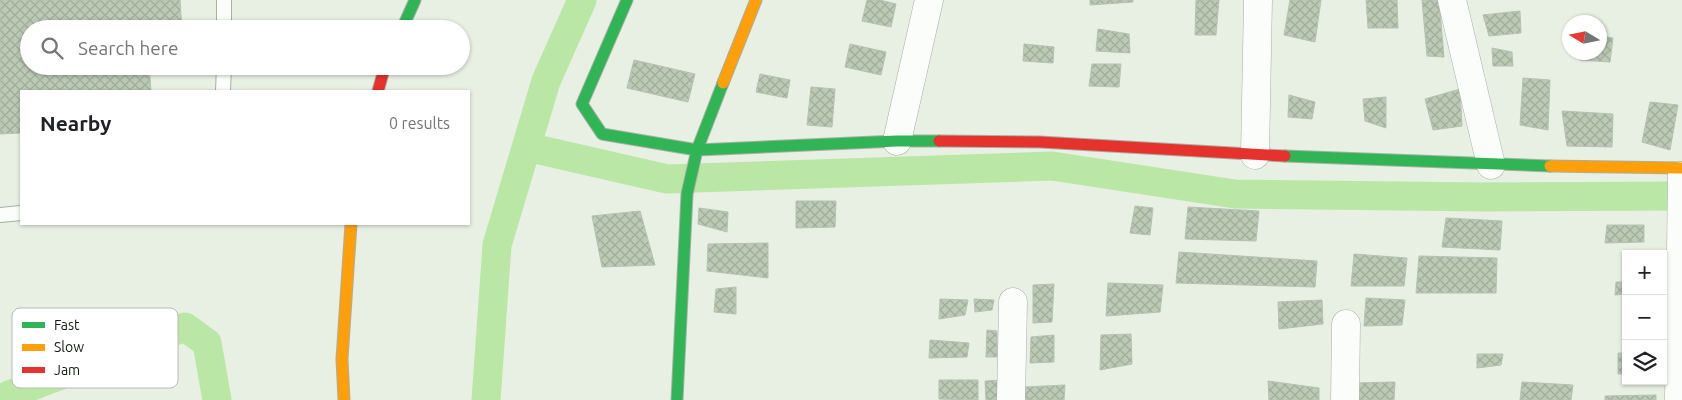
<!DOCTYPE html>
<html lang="en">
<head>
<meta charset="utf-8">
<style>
  :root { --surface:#fff; --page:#f2f2f2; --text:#202124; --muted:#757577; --line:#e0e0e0 }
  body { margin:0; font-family:Ubuntu,sans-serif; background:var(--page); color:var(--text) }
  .controls { position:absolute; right:15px; bottom:15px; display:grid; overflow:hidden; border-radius:0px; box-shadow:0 1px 4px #0004 }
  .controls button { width:45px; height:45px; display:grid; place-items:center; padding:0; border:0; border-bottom:1px solid var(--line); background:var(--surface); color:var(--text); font:25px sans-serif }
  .compass { position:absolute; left:1562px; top:15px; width:45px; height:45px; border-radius:50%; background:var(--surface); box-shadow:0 1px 4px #0004; rotate:280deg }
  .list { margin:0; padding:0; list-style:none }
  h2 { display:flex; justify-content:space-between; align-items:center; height:65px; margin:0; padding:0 20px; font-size:21px }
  h2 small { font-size:16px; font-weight:400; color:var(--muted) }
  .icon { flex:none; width:28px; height:28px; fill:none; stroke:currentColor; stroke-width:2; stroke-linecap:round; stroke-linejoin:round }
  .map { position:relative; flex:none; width:1682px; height:400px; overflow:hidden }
  .search { position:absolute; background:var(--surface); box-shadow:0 1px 4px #0004; left:20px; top:20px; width:450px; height:55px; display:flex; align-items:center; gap:12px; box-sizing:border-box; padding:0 18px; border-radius:28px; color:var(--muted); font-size:19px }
  .panel { position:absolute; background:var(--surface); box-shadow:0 1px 4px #0004; left:20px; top:90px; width:450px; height:135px; border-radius:0px }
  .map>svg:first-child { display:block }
</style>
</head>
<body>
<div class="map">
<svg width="1682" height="400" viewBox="0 0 1682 400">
  <defs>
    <pattern id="building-cross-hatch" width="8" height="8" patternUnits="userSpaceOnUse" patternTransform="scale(1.25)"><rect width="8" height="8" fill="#bbcab4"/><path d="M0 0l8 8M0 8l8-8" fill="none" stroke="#a0ad9a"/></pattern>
  </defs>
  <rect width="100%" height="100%" fill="#e7f0e3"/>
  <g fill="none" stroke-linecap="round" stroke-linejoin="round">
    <!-- canal -->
    <path stroke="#bae6a6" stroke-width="29" d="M 527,147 L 667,179 L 1052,166 L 1235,194 L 1487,197 L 1682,196
      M 9,395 L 185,327 L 207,343 L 217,400
      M 486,400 L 497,245 L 546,81 L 582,0"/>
  </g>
  <!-- building -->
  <path fill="url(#building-cross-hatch)" stroke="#b8c0b5" d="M 0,0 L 180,0 L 182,29 L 29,29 L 29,66 L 149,66 L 151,91 L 21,91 L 21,133 L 0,134 Z
    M 867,0 L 880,0 L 896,4 L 891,27 L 862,21 Z
    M 1090,0 L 1133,0 L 1133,2 L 1090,5 Z
    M 1196,0 L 1219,0 L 1216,35 L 1195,35 Z
    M 1290,0 L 1321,0 L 1315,42 L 1284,35 Z
    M 1366,0 L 1397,0 L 1398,28 L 1368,28 Z
    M 1422,0 L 1439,0 L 1444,57 L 1427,56 Z
    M 1520,11 L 1521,33 L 1489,36 L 1483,15 Z
    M 1098,29 L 1129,34 L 1130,53 L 1096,51 Z
    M 1600,36 L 1613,38 L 1610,62 L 1580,60 L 1580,52 L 1600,52 Z
    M 850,44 L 886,52 L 881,75 L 845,67 Z
    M 1024,44 L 1054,47 L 1053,63 L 1023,61 Z
    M 1492,48 L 1512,52 L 1513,66 L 1493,66 Z
    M 634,60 L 695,74 L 688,102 L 627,88 Z
    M 1092,64 L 1121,64 L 1119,87 L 1089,86 Z
    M 760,74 L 790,80 L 787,98 L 756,92 Z
    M 1523,78 L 1550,80 L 1548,130 L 1520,125 Z
    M 811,87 L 835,89 L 832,127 L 807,125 Z
    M 1460,89 L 1462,126 L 1433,130 L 1425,99 Z
    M 1289,95 L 1315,102 L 1312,119 L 1288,117 Z
    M 1386,97 L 1386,128 L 1365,121 L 1363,99 Z
    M 1650,102 L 1678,105 L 1670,150 L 1642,142 Z
    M 1562,111 L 1613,114 L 1612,147 L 1567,146 Z
    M 796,201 L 836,201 L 835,227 L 796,228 Z
    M 1135,206 L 1153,208 L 1150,235 L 1130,233 Z
    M 1188,207 L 1259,211 L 1256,241 L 1185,239 Z
    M 699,208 L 728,212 L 727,232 L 698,224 Z
    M 640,211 L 655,265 L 602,267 L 592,216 Z
    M 1446,218 L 1502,221 L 1500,250 L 1442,247 Z
    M 1607,225 L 1644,225 L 1644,242 L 1605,243 Z
    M 768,243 L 768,278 L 707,271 L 708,244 Z
    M 1179,252 L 1317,261 L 1315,287 L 1176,283 Z
    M 1354,254 L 1407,258 L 1404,286 L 1351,286 Z
    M 1419,256 L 1497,258 L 1496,293 L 1416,293 Z
    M 1616,282 L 1626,282 L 1626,294 L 1615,295 Z
    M 1108,283 L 1163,285 L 1160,312 L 1106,316 Z
    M 1054,284 L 1052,322 L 1033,323 L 1033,285 Z
    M 736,287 L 736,314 L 714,312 L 716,289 Z
    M 1366,298 L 1405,300 L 1402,325 L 1364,326 Z
    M 940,299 L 968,300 L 965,315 L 939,319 Z
    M 974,299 L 994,300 L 992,310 L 975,312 Z
    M 1322,300 L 1323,324 L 1279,329 L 1278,302 Z
    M 1663,311 L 1667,312 L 1666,330 L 1663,330 Z
    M 987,330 L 997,331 L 997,357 L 986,357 Z
    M 1131,334 L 1132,364 L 1100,370 L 1101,335 Z
    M 1054,335 L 1054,362 L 1030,363 L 1031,337 Z
    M 930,340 L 969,343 L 967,357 L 929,358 Z
    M 1618,353 L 1626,353 L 1626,374 L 1618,374 Z
    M 1477,354 L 1503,354 L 1501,365 L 1477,368 Z
    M 939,380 L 978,380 L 978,400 L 939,399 Z
    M 1003,380 L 1003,400 L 986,400 L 985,381 Z
    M 1268,381 L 1319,388 L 1319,400 L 1269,400 Z
    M 1395,382 L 1394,400 L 1353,400 L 1353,383 Z
    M 1522,382 L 1573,385 L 1571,400 L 1520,400 Z
    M 1065,385 L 1064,400 L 1025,400 L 1025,387 Z
    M 1656,395 L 1656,400 L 1605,400 L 1605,396 Z"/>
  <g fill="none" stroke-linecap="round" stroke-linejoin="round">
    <defs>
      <path id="lane" d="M 224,29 L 224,0
        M 223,91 L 224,66
        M 0,215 L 21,213"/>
      <path id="street" d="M 1452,0 L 1491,165
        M 897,141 L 929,0
        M 1255,155 L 1258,0
        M 1011,400 L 1013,302
        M 1345,400 L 1346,324
        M 1679,400 L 1682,176"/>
      <path id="fast" d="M 627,0 L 582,104 L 602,134 L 697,150 L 897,141 L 939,141
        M 402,29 L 415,0
        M 1285,156 L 1550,166
        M 677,400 L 687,194 L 697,150 L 723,83"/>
      <path id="slow" d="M 723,83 L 756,0
        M 1550,166 L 1682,168
        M 344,400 L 342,359 L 351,224"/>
      <path id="jam" d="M 378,91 L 385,66
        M 939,141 L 1040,142 L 1285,156"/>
    </defs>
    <!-- lane casing -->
    <use href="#lane" stroke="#a8afa5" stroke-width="16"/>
    <!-- street casing -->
    <use href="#street" stroke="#a8afa5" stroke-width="29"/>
    <!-- fast casing -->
    <use href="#fast" stroke="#a8afa5" stroke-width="13"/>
    <!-- slow casing -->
    <use href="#slow" stroke="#a8afa5" stroke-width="13"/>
    <!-- jam casing -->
    <use href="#jam" stroke="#a8afa5" stroke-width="13"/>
    <!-- lane -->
    <use href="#lane" stroke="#fbfdfb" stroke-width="14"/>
    <!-- street -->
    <use href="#street" stroke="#fbfdfb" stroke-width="28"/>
    <!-- fast -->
    <use href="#fast" stroke="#30b455" stroke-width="11"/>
    <!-- slow -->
    <use href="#slow" stroke="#ff9f0a" stroke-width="11"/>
    <!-- jam -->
    <use href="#jam" stroke="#e5322d" stroke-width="11"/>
  </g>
  <!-- legend -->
  <rect x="12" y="308" width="166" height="80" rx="8" fill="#fff" stroke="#b8bab8" stroke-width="1"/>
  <rect x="22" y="322" width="23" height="6" fill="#30b455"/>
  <rect x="22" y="344" width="23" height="7" fill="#ff9f0a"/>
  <rect x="22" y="367" width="23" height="6" fill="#e5322d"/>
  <g font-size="14" fill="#131a11">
    <text x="54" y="330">Fast</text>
    <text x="54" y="352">Slow</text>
    <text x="54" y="375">Jam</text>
  </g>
</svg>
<div class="controls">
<button>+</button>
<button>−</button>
<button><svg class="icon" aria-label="layers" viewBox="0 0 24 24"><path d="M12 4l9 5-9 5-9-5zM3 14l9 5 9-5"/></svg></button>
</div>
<svg class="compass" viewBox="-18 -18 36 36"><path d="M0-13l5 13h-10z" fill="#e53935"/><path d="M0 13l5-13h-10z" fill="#757577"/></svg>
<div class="search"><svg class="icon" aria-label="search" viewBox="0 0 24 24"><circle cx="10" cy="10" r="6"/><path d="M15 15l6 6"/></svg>Search here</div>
<section class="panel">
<h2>Nearby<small>0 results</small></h2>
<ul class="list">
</ul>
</section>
</div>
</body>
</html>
